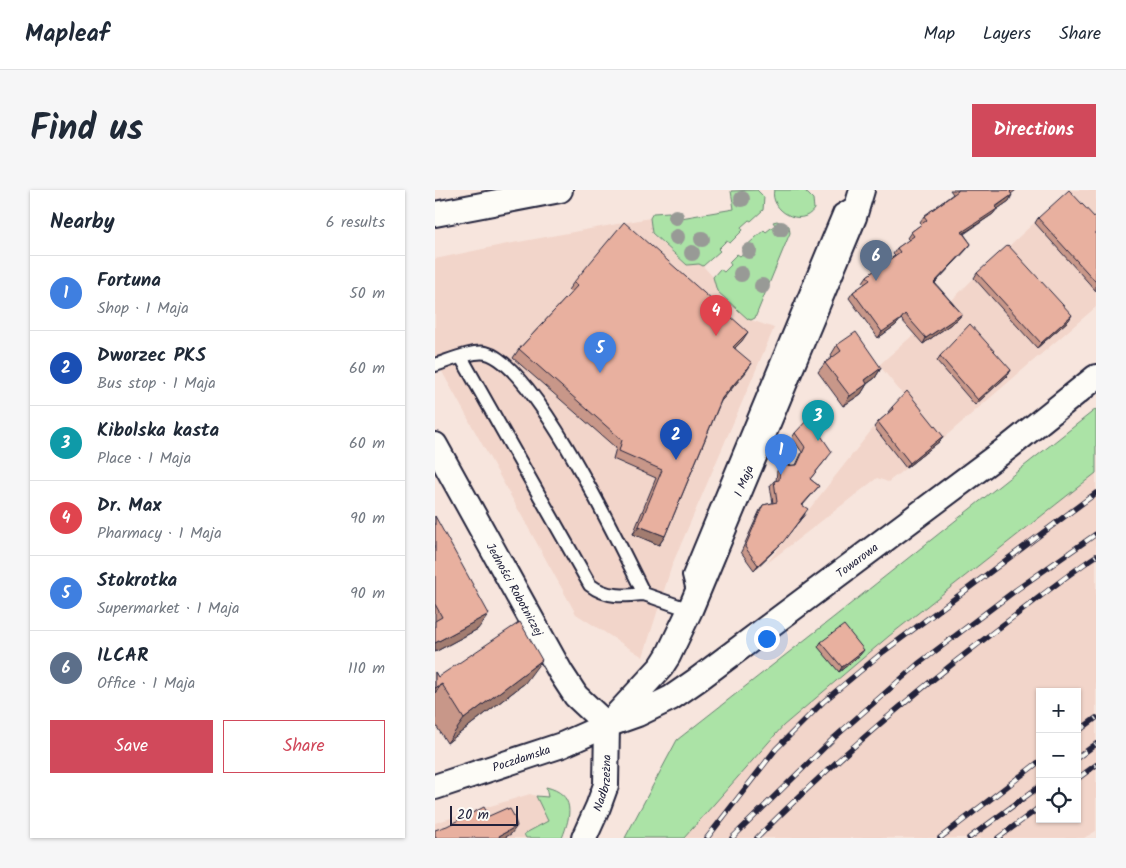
<!DOCTYPE html>
<html lang="en">
<head>
<meta charset="utf-8">
<style>
  :root { --surface:#fff; --page:#f6f6f7; --text:#1f2937; --muted:#747a83; --line:#e0e1e3; --accent:#d1495b }
  body { margin:0; font-family:Kalam,sans-serif; background:var(--page); color:var(--text) }
  .controls { position:absolute; right:15px; bottom:15px; display:grid; overflow:hidden; border-radius:0px; box-shadow:0 1px 4px #0004 }
  .controls button { width:45px; height:45px; display:grid; place-items:center; padding:0; border:0; border-bottom:1px solid var(--line); background:var(--surface); color:var(--text); font:25px sans-serif }
  .scale { position:absolute; left:15px; bottom:12px; width:68px; box-sizing:border-box; padding-left:5px; border:2px solid #22223b; border-top:0; font-size:14px; line-height:18px; white-space:nowrap; color:#22223b; -webkit-text-stroke:4px #fdfcf7; paint-order:stroke }
  .you { position:absolute; left:331px; top:448px; width:18px; height:18px; margin:-12px; border:4px solid #fff; border-radius:50%; background:#1a73e8; box-shadow:0 0 0 8px #1a73e833 }
  .badge { display:grid; place-items:center; width:32px; height:32px; border-radius:50%; background:var(--accent); color:#fff; font-size:16px; font-weight:700 }
  .pin { position:absolute; translate:-50% -41px; filter:drop-shadow(0 1px 2px #0008) }
  .pin::after { content:''; position:absolute; top:26px; width:18px; height:15px; background:inherit; clip-path:polygon(0 0,100% 0,50% 100%) }
  .list { margin:0; padding:0; list-style:none }
  h2 { display:flex; justify-content:space-between; align-items:center; height:65px; margin:0; padding:0 20px; font-size:21px }
  h2 small { font-size:16px; font-weight:400; color:var(--muted) }
  .list li { display:grid; grid-template-columns:32px 1fr auto; gap:15px; align-items:center; box-sizing:border-box; height:75px; padding:0 20px; border-top:1px solid var(--line) }
  .list b { display:block; font-size:19px; white-space:nowrap }
  .list p { margin:0; font-size:16px; white-space:nowrap; color:var(--muted) }
  .list em { font-size:16px; font-style:normal; color:var(--muted) }
  .actions { display:flex; gap:10px; padding:15px 20px }
  .actions a { flex:1; padding:11px 0; border:1px solid var(--accent); border-radius:0px; text-align:center; font-size:18px; color:var(--accent) }
  .actions .main { background:var(--accent); color:#fff }
  .icon { flex:none; width:28px; height:28px; fill:none; stroke:currentColor; stroke-width:2; stroke-linecap:round; stroke-linejoin:round }
  .map { position:relative; flex:none; width:661px; height:648px; overflow:hidden; border-radius:0px }
  header { display:flex; align-items:center; gap:30px; box-sizing:border-box; height:70px; padding:0 25px; background:var(--surface); border-bottom:1px solid var(--line) }
  header strong { font-size:24px }
  nav { display:flex; gap:28px; margin-inline-start:auto; font-size:18px }
  .intro { display:flex; align-items:center; justify-content:space-between; box-sizing:border-box; height:120px; padding:0 30px }
  h1 { margin:0; font-size:35px }
  .button { padding:12px 22px; border-radius:0px; background:var(--accent); color:#fff; font-size:18px; font-weight:700 }
  main { display:flex; gap:30px; padding:0 30px }
  aside { flex:1; background:var(--surface); border-radius:0px; box-shadow:0 1px 4px #0004 }
  .map>svg:first-child { display:block }
</style>
</head>
<body>
<header>
<strong>Mapleaf</strong>
<nav><a>Map</a><a>Layers</a><a>Share</a></nav>
</header>
<div class="intro"><h1>Find us</h1><a class="button">Directions</a></div>
<main>
<aside>
<h2>Nearby<small>6 results</small></h2>
<ul class="list">
<li><span class="badge" style="background:#3f7fe0">1</span><div><b>Fortuna</b><p>Shop · 1 Maja</p></div><em>50 m</em></li>
<li><span class="badge" style="background:#1a4fb4">2</span><div><b>Dworzec PKS</b><p>Bus stop · 1 Maja</p></div><em>60 m</em></li>
<li><span class="badge" style="background:#0f9aa8">3</span><div><b>Kibolska kasta</b><p>Place · 1 Maja</p></div><em>60 m</em></li>
<li><span class="badge" style="background:#e0444e">4</span><div><b>Dr. Max</b><p>Pharmacy · 1 Maja</p></div><em>90 m</em></li>
<li><span class="badge" style="background:#3f7fe0">5</span><div><b>Stokrotka</b><p>Supermarket · 1 Maja</p></div><em>90 m</em></li>
<li><span class="badge" style="background:#5c6f8a">6</span><div><b>ILCAR</b><p>Office · 1 Maja</p></div><em>110 m</em></li>
</ul>
<div class="actions"><a class="main">Save</a><a>Share</a></div>
</aside>
<div class="map">
<svg width="661" height="648" viewBox="0 0 661 648">
  <rect width="100%" height="100%" fill="#f7e5dd"/>
  <filter id="ink" filterUnits="userSpaceOnUse"><feTurbulence type="fractalNoise" baseFrequency=".02" numOctaves="2"/><feDisplacementMap in="SourceGraphic" scale="10" xChannelSelector="R" yChannelSelector="G"/><feConvolveMatrix kernelMatrix="1 2 1 2 8 2 1 2 1" color-interpolation-filters="sRGB"/></filter>
  <g filter="url(#ink)">
    <!-- built -->
    <path fill="#f2d5ca" fill-rule="evenodd" d="M 635,0 L 661,0 L 661,117 L 505,251 L 471,278 L 453,292 L 442,288 L 331,374 L 439,237 L 455,224 L 453,222 L 469,206 L 444,175 L 511,116 L 539,88 Z
      M 215,28 L 217,44 L 252,75 L 264,74 L 268,76 L 278,87 L 282,96 L 316,130 L 339,138 L 237,375 L 208,467 L 141,424 L 0,169 L 0,69 L 67,55 Z
      M 661,283 L 661,641 L 649,648 L 249,648 L 348,536 L 454,446 ZM 605,502 L 642,502 L 642,629 L 605,629 Z
      M 95,604 L 101,606 L 113,631 L 89,644 L 91,648 L 0,648 L 0,633 Z"/>
    <!-- green -->
    <path fill="#abe3a6" stroke="#668270" d="M 322,0 L 329,7 L 328,20 L 316,31 L 314,30 L 306,37 L 308,40 L 295,53 L 291,51 L 283,59 L 285,61 L 268,76 L 264,74 L 252,75 L 217,43 L 215,28 L 218,23 L 234,22 L 236,26 L 240,29 L 299,19 L 296,1 Z
      M 339,0 L 369,0 L 378,9 L 379,19 C 366,39 334,20 339,0 Z
      M 342,31 L 354,36 L 355,43 L 320,128 L 316,130 L 313,129 L 282,101 L 278,87 L 285,79 L 289,82 L 296,75 L 294,72 L 302,64 L 305,66 L 312,60 L 310,57 L 329,40 L 331,42 L 340,35 L 338,32 Z
      M 661,219 L 661,283 L 454,446 L 348,536 L 249,648 L 190,648 L 242,550 L 399,427 Z
      M 111,597 C 141,604 136,626 127,648 L 91,648 L 89,644 L 113,631 L 101,606 L 113,607 Z"/>
    <g fill="none" stroke-linecap="round" stroke-linejoin="round">
      <defs>
        <path id="service" d="M 26,167 L 155,395 C 172,408 189,406 209,404
          M 0,175 C 13,171 38,160 51,163 C 100,175 185,356 209,404 L 255,420
          M 259,405 L 254,385 L 405,21 L 423,10"/>
        <g id="minor">
          <path d="M 0,24 L 125,0"/>
          <path id="s1" d="M 0,255 L 126,483 L 141,506 L 172,535"/>
          <path id="s2" d="M 177,530 L 226,477 L 233,466 L 255,420 L 419,27 L 427,0"/>
          <path id="s3" d="M 0,597 L 127,555 L 172,535 L 203,524 L 236,508 L 262,490 L 575,256 L 661,187"/>
          <path id="s4" d="M 149,648 L 163,617 L 171,595 L 172,535"/>
        </g>
      </defs>
      <!-- service casing -->
      <use href="#service" stroke="#22223b" stroke-width="16"/>
      <!-- minor casing -->
      <use href="#minor" stroke="#22223b" stroke-width="28"/>
      <!-- service -->
      <use href="#service" stroke="#fdfcf7" stroke-width="12"/>
      <!-- minor -->
      <use href="#minor" stroke="#fdfcf7" stroke-width="24"/>
      <defs>
        <path id="rail" d="M 642,542 L 661,528
          M 642,568 L 661,554
          M 642,589 L 661,575
          M 272,648 L 341,559 L 388,512 L 448,462 L 661,303
          M 297,648 L 400,547 L 483,474 L 581,400 L 661,344
          M 322,648 C 399,570 482,500 569,434 C 600,411 629,387 661,366
          M 505,648 L 605,571
          M 534,648 L 605,596
          M 563,648 L 605,617"/>
      </defs>
      <!-- rail casing -->
      <use href="#rail" stroke="#22223b" stroke-width="5.5"/>
      <!-- rail -->
      <use href="#rail" stroke="#fdfcf7" stroke-width="4" stroke-dasharray="11" stroke-linecap="butt"/>
    </g>
    <!-- trees -->
    <g fill="#989a96">
      <circle cx="307" cy="9" r="8"/>
      <circle cx="241" cy="27" r="8"/>
      <circle cx="346" cy="39" r="8"/>
      <circle cx="242" cy="47" r="8"/>
      <circle cx="267" cy="49" r="8"/>
      <circle cx="314" cy="61" r="8"/>
      <circle cx="257" cy="63" r="8"/>
      <circle cx="306" cy="84" r="8"/>
      <circle cx="327" cy="96" r="8"/>
    </g>
    <!-- wall -->
    <path fill="#c89789" stroke="#22223b" d="M 515,0 L 581,0 L 576,4 L 574,11 L 561,20 L 558,24 L 529,44 L 536,54 L 532,59 L 500,93 L 527,124 L 523,129 L 488,154 L 466,129 L 461,135 L 443,148 L 414,108 L 418,102 L 430,94 L 428,92 L 432,86 L 460,66 L 458,64 L 462,58 L 474,50 L 472,48 L 476,42 L 487,34 L 485,32 L 489,26 L 518,4 Z
      M 603,28 L 661,29 L 661,101 L 600,33 Z
      M 542,83 L 634,130 L 602,158 L 539,88 Z
      M 139,92 L 307,151 L 300,158 L 311,182 L 286,211 L 230,346 L 224,355 L 198,344 L 221,288 L 178,269 L 181,258 L 78,168 L 84,159 L 136,103 L 133,100 Z
      M 402,155 L 446,178 L 440,188 L 432,194 L 426,204 L 408,216 L 383,182 L 390,173 L 397,167 L 396,165 Z
      M 505,166 L 576,180 L 573,185 L 540,215 L 502,171 Z
      M 457,217 L 508,246 L 505,251 L 471,278 L 439,237 L 443,232 L 454,223 L 453,222 Z
      M 360,243 L 393,267 L 375,289 L 384,296 L 368,315 L 370,324 L 344,356 L 319,380 L 306,362 L 325,320 L 328,315 L 338,313 L 335,296 L 339,291 L 341,291 L 342,281 L 345,276 L 361,275 L 367,262 L 357,248 Z
      M 0,326 L 43,439 L 0,462 Z
      M 386,452 L 425,465 L 404,482 L 383,457 Z
      M 0,482 L 3,487 L 90,493 L 12,553 L 0,534 Z"/>
    <!-- shaded-wall -->
    <path fill="#a27b6f" stroke="#22223b" d="M 577,5 L 574,11 L 561,20 L 558,24 L 523,47 L 527,42 Z
      M 536,54 L 532,59 L 495,98 L 499,93 Z
      M 470,124 L 461,135 L 443,148 L 447,142 Z
      M 527,124 L 523,129 L 488,154 L 491,148 Z
      M 637,125 L 634,130 L 602,158 L 606,153 Z
      M 313,142 L 307,151 L 292,166 L 298,157 Z
      M 317,173 L 311,182 L 281,217 L 287,208 Z
      M 446,178 L 440,188 L 423,200 L 430,190 Z
      M 576,180 L 573,185 L 540,215 L 543,210 Z
      M 432,194 L 426,204 L 408,216 L 415,206 Z
      M 508,246 L 505,251 L 471,278 L 475,273 Z
      M 370,324 L 344,356 L 319,380 L 323,375 Z
      M 204,336 L 230,346 L 224,355 L 198,344 Z
      M 54,424 L 43,439 L 0,462 L 0,453 Z
      M 429,460 L 425,465 L 404,482 L 407,477 Z
      M 107,470 L 90,493 L 12,553 L 29,529 Z
      M 7,494 L 0,503 L 0,498 Z
      M 82,636 L 76,644 L 69,648 L 62,648 L 64,646 Z"/>
    <!-- building -->
    <path fill="#e8b09f" stroke="#22223b" d="M 523,0 L 577,0 L 575,2 L 577,5 L 560,17 L 562,19 L 527,42 L 536,54 L 499,93 L 527,124 L 491,148 L 470,124 L 465,130 L 447,142 L 418,102 L 435,90 L 432,86 L 465,62 L 462,58 L 479,46 L 476,42 L 492,30 L 489,26 L 523,1 Z
      M 634,0 L 661,29 L 661,92 L 603,28 Z
      M 189,32 L 313,142 L 298,157 L 317,173 L 287,208 L 230,346 L 204,336 L 227,280 L 184,261 L 187,250 L 84,159 L 143,95 L 139,92 Z
      M 573,55 L 637,125 L 606,153 L 542,83 Z
      M 535,134 L 576,180 L 543,210 L 505,166 Z
      M 421,142 L 446,178 L 430,190 L 432,194 L 415,206 L 390,173 L 406,161 L 402,155 Z
      M 472,201 L 508,246 L 475,273 L 443,232 L 458,219 L 457,217 Z
      M 374,228 L 397,262 L 375,289 L 384,296 L 367,315 L 373,319 L 348,352 L 323,375 L 310,357 L 328,315 L 342,312 L 339,291 L 344,290 L 345,276 L 362,275 L 370,257 L 360,243 Z
      M 0,326 L 54,424 L 0,453 L 0,431 L 7,427 L 0,414 Z
      M 85,432 L 107,470 L 29,529 L 7,494 L 0,498 L 0,482 L 3,487 Z
      M 409,435 L 429,460 L 407,477 L 386,452 Z
      M 49,617 L 54,626 L 72,618 L 73,620 L 75,619 L 79,626 L 82,636 L 64,646 L 65,648 L 0,648 L 0,640 L 12,636 Z"/>
  </g>
  <g text-anchor="middle" dominant-baseline="central" stroke-width="4.5" stroke-linejoin="round" paint-order="stroke">
    <!-- street labels -->
    <g font-size="12" fill="#22223b" stroke="#fdfcf7">
      <text stroke="none"><textPath href="#s2" startOffset="276">1 Maja</textPath></text>
      <text stroke="none"><textPath href="#s3" startOffset="484">Towarowa</textPath></text>
      <text stroke="none"><textPath href="#s1" startOffset="165">Jedności Robotniczej</textPath></text>
      <text stroke="none"><textPath href="#s3" startOffset="91">Poczdamska</textPath></text>
      <text stroke="none"><textPath href="#s4" startOffset="59">Nadbrzeżna</textPath></text>
    </g>
  </g>
</svg>
<div class="controls">
<button>+</button>
<button>−</button>
<button><svg class="icon" aria-label="locate" viewBox="0 0 24 24"><circle cx="12" cy="12" r="6"/><path d="M12 2v4M12 18v4M2 12h4M18 12h4"/></svg></button>
</div>
<div class="scale">20 m</div>
<div class="you"></div>
<div class="pin badge" style="left:346px;top:285px;background:#3f7fe0">1</div>
<div class="pin badge" style="left:241px;top:270px;background:#1a4fb4">2</div>
<div class="pin badge" style="left:383px;top:251px;background:#0f9aa8">3</div>
<div class="pin badge" style="left:281px;top:146px;background:#e0444e">4</div>
<div class="pin badge" style="left:165px;top:183px;background:#3f7fe0">5</div>
<div class="pin badge" style="left:441px;top:91px;background:#5c6f8a">6</div>
</div>
</main>
</body>
</html>
